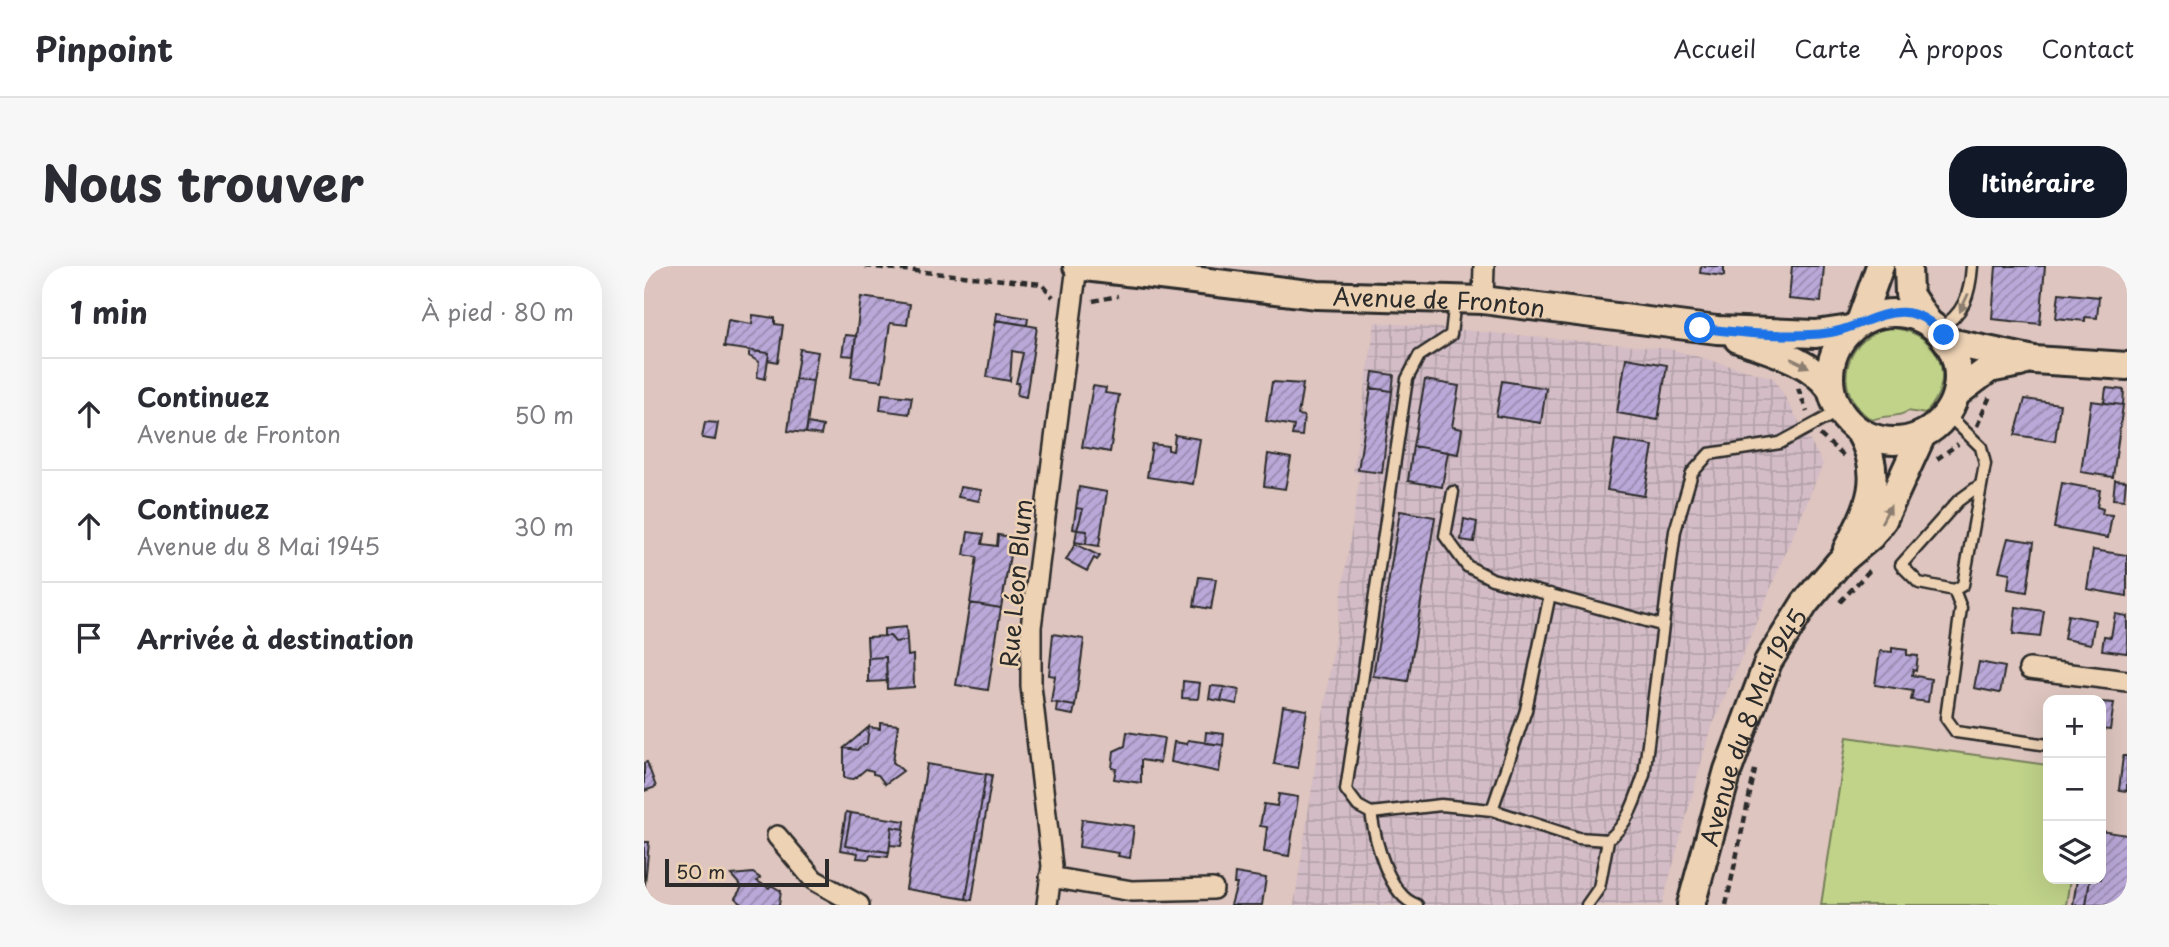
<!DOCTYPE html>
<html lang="fr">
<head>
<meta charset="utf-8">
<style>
  :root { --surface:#fff; --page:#f7f7f7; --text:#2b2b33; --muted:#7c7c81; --line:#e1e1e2; --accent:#111827 }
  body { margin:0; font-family:"Playpen Sans",sans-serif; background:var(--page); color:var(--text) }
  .controls { position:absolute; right:21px; bottom:21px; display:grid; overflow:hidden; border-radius:14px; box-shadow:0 7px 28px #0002 }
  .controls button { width:63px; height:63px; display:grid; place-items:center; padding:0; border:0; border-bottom:2px solid var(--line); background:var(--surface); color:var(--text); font:35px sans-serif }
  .scale { position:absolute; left:21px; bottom:18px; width:164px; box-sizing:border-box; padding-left:7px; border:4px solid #2b2b2b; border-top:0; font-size:19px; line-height:24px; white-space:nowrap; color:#2b2b2b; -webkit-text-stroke:5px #edd2b4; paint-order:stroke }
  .stop { position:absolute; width:21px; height:21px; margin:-16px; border:5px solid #1a73e8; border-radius:50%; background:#fff }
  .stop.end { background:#1a73e8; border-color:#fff; box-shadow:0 2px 7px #0008 }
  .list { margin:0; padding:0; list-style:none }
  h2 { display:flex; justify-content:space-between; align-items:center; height:91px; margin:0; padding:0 28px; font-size:30px }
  h2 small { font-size:23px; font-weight:400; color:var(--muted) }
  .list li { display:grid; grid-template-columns:46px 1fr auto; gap:21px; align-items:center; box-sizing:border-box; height:112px; padding:0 28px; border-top:2px solid var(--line) }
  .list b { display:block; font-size:26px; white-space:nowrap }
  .list p { margin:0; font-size:23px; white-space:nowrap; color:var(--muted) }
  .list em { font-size:23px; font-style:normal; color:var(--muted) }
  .icon { flex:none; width:38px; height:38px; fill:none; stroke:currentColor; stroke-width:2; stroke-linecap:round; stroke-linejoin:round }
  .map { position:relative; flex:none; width:1483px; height:639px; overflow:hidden; border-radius:28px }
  header { display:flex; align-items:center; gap:42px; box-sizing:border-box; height:98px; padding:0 35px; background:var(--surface); border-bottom:2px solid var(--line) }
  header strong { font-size:33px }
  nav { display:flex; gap:38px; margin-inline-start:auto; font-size:24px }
  .intro { display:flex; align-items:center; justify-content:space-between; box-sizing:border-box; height:168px; padding:0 42px }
  h1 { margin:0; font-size:49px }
  .button { padding:18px 32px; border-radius:28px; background:var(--accent); color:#fff; font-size:24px; font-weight:700 }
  main { display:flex; gap:42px; padding:0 42px }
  aside { flex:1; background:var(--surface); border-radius:28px; box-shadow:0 7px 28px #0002 }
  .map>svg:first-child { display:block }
</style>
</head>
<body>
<header>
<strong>Pinpoint</strong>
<nav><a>Accueil</a><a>Carte</a><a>À propos</a><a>Contact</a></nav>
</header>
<div class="intro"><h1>Nous trouver</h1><a class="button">Itinéraire</a></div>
<main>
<aside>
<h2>1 min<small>À pied · 80 m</small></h2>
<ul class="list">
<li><svg class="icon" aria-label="ahead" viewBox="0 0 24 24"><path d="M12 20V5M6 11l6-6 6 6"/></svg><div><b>Continuez</b><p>Avenue de Fronton</p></div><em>50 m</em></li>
<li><svg class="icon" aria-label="ahead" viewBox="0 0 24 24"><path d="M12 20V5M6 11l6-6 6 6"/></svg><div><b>Continuez</b><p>Avenue du 8 Mai 1945</p></div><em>30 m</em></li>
<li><svg class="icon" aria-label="arrive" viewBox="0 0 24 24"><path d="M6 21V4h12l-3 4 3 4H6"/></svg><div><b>Arrivée à destination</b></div></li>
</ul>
</aside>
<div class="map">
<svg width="1483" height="639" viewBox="0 0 1483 639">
  <defs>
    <pattern id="industrial-grid" width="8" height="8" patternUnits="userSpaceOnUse" patternTransform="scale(1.75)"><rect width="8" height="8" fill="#d3bcc6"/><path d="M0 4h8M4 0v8" fill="none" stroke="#b5a2aa"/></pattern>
    <pattern id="building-hatch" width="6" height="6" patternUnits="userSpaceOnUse" patternTransform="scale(1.75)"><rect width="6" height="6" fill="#baa8d8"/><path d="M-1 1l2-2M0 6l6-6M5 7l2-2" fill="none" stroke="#9789af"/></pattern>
  </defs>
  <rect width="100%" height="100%" fill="#dec5bf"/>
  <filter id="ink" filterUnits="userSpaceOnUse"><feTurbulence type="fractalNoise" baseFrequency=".0143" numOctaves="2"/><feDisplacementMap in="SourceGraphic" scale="14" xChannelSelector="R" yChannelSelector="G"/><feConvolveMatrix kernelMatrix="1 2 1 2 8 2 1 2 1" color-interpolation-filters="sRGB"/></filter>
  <g filter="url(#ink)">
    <!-- industrial -->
    <path fill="url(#industrial-grid)" d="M 731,56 L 1026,83 L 1130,112 L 1179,198 L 1065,468 L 1018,639 L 650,639 L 716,208 L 709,206 Z"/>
    <!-- green -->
    <path fill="#c0d389" stroke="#767f5a" stroke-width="2" d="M 1242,62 C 1292,61 1317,110 1281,148 L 1264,145 C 1252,153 1241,148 1228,154 C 1188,128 1197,76 1242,62 Z
      M 1203,471 L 1404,499 L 1404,613 L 1426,613 L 1422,639 L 1177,639 Z"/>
    <!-- building -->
    <path fill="url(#building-hatch)" stroke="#2b2b2b" stroke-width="2" d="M 1057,0 L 1080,0 L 1080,10 L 1056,7 Z
      M 1148,0 L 1180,0 L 1177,36 L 1145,33 Z
      M 1352,0 L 1401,0 L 1396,58 L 1348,53 Z
      M 1415,27 L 1455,31 L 1453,52 L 1441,51 L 1441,55 L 1412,52 Z
      M 217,31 L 266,38 L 263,59 L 246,57 L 238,115 L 207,111 Z
      M 353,47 L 384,52 L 383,59 L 352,54 Z
      M 109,49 L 131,52 L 131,58 L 139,59 L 134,96 L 124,94 L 125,87 L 80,81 L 84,54 L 108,58 Z
      M 352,54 L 393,61 L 382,131 L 373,129 L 375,117 L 372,117 L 379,87 L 368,85 L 366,115 L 343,111 Z
      M 201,69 L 212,70 L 209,90 L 198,89 Z
      M 156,83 L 174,86 L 169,115 L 151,113 Z
      M 105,85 L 125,87 L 121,113 L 113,111 L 115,96 L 105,90 Z
      M 982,92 L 1023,99 L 1014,154 L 973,147 Z
      M 729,106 L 750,109 L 748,125 L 727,122 Z
      M 750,109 L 738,207 L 714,204 L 727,122 L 748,125 Z
      M 151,113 L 169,115 L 162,167 L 144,165 Z
      M 781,114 L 815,120 L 808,161 L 818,163 L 814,188 L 769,180 Z
      M 858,115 L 902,122 L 897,157 L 852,150 Z
      M 628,116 L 659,118 L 654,149 L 660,150 L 658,170 L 648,169 L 650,160 L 622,155 Z
      M 449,120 L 462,122 L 461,127 L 475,129 L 466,186 L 438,181 Z
      M 1462,122 L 1480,124 L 1479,139 L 1460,137 Z
      M 238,128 L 268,131 L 265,148 L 236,144 Z
      M 1381,133 L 1416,138 L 1411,175 L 1371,169 Z
      M 1447,135 L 1479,139 L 1469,211 L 1437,206 Z
      M 61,156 L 74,157 L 71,174 L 58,172 Z
      M 164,157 L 179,160 L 177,169 L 162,167 Z
      M 531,169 L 556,173 L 549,218 L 503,211 L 508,178 L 524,180 L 524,184 L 529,185 Z
      M 971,174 L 1009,180 L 1000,230 L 963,224 Z
      M 769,180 L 804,186 L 798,221 L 764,215 Z
      M 624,188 L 647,192 L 641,223 L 620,220 Z
      M 1471,214 L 1482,215 L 1480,234 L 1469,233 Z
      M 1418,217 L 1456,224 L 1453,241 L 1459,243 L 1458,248 L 1468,249 L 1464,272 L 1410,262 Z
      M 316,221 L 337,224 L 335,235 L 314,231 Z
      M 435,221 L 463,226 L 455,280 L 442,278 L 443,265 L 433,264 L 439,243 L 432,242 Z
      M 432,242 L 439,243 L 433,264 L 429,263 Z
      M 756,245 L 791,251 L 764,415 L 729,410 Z
      M 820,253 L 833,256 L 830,276 L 817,274 Z
      M 433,264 L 443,265 L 442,278 L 431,276 Z
      M 324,266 L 340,268 L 338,278 L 353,280 L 354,269 L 369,271 L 357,342 L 326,337 L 333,291 L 320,289 Z
      M 1364,272 L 1390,276 L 1383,326 L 1364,323 L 1366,307 L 1355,305 Z
      M 431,278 L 456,290 L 453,294 L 450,292 L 443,305 L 422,294 Z
      M 1449,284 L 1483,289 L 1483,330 L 1443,323 Z
      M 555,311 L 572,313 L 567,343 L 550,340 Z
      M 326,337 L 357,342 L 344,424 L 312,419 Z
      M 1372,341 L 1400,345 L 1396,371 L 1369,368 Z
      M 1471,348 L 1483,350 L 1483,387 L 1458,384 L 1460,370 L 1467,371 Z
      M 1424,349 L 1451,354 L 1447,378 L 1420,373 Z
      M 262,361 L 263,374 L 251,376 L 246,370 L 240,370 L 240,363 Z
      M 409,368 L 440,373 L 431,440 L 407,436 L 411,410 L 405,409 Z
      M 246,370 L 251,376 L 263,374 L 264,390 L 269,389 L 270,421 L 243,423 L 242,391 L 224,392 L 223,371 Z
      M 1248,382 L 1263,384 L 1263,389 L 1274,390 L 1272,405 L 1269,404 L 1268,409 L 1287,413 L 1284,436 L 1267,434 L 1269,425 L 1231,419 L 1236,385 L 1248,386 Z
      M 242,391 L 243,415 L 224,416 L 224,392 Z
      M 1335,396 L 1361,401 L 1356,427 L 1330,422 Z
      M 539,415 L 556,417 L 554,433 L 538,432 Z
      M 567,420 L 580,421 L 577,435 L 565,433 Z
      M 580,421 L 595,424 L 593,438 L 577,435 Z
      M 1457,436 L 1470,437 L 1466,464 L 1457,463 Z
      M 413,437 L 431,440 L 429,449 L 412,446 Z
      M 639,440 L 663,444 L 654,502 L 630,498 Z
      M 236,457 L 254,459 L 249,496 L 259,505 L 241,518 L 234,509 L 229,508 L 229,505 L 222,503 L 210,513 L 200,512 L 200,482 L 213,484 L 223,477 L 225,461 L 236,463 Z
      M 225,461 L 223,477 L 213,484 L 200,482 Z
      M 483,466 L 520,472 L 516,497 L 497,494 L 497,517 L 470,513 L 472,503 L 468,502 L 470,485 L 481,480 Z
      M 562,466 L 580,468 L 579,479 L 561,477 Z
      M 544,474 L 579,479 L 575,506 L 527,496 L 530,476 L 543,478 Z
      M 1479,490 L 1483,490 L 1483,525 L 1475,524 Z
      M 3,496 L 12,521 L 0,525 L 0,497 Z
      M 283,498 L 342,508 L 322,633 L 262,623 Z
      M 342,508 L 348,509 L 328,634 L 322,633 Z
      M 635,528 L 654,531 L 645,590 L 620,586 L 623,561 L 616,560 L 620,538 L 633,540 Z
      M 202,546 L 207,547 L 201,580 L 245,586 L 244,591 L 226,589 L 225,593 L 213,592 L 214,587 L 196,584 Z
      M 207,547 L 261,555 L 260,563 L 248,561 L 245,586 L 201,580 Z
      M 438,553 L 490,560 L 486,592 L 474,590 L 475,587 L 435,581 Z
      M 248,561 L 260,563 L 257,580 L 246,579 Z
      M 1457,565 L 1483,569 L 1483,639 L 1442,639 L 1446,613 L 1457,613 Z
      M 0,576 L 5,576 L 0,629 L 5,629 L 4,639 L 0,639 Z
      M 109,607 L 116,612 L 113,615 L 125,622 L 127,619 L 137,625 L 135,639 L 99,639 L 91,632 L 98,621 L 87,609 Z
      M 591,607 L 622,612 L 618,639 L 587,639 L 593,618 L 590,618 Z
      M 1433,613 L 1446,613 L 1442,639 L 1429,639 Z"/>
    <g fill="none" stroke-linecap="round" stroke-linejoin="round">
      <defs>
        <path id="lane" d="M 811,33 L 807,69 L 775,90 L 763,113 L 702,524 L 714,540 L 727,547 L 797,539 L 848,544 L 934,572 L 964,574 C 985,557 991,534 1000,509 L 1031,265 L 1048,207 L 1065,188 L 1136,177 L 1195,145
          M 1294,63 C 1320,49 1326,28 1328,0
          M 1303,148 L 1337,181 L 1341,198 L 1319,319 L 1310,324 L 1275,317 L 1257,299 L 1314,235 L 1336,219
          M 809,226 L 801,270 L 823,300 L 848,313 L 1017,359
          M 1310,324 L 1317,342 L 1302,452 L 1312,466 L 1404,479
          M 848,544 L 882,444 L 906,328
          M 727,547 C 731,573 744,630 773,639
          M 943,639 L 955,622 L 964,574"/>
        <path id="street" d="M 839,34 L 840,0
          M 1385,403 L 1483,415
          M 133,570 L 170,614 L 215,639
          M 406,611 L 488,625 L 569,623
          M 403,639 L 408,600 L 387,420 L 387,361 L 433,0"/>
        <g id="secondary">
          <path id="s1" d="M 433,0 L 673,29 L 839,34 L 1073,64 L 1172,68 L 1206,63"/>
          <path d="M 1264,0 L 1265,28 L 1283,55"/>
          <circle cx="1250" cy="111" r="64"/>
          <path d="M 1216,56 L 1236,0"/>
          <path d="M 1094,73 C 1127,85 1164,93 1186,122"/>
          <path d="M 1305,76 L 1390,94 L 1483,100"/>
          <path d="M 1313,127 L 1345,103 L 1376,97"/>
          <path d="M 1203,283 C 1226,241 1241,209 1215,165"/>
          <path id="s2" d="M 1047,639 L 1084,504 L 1124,396 L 1161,337 L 1196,296 L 1227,270 L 1239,254 L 1278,169"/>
        </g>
      </defs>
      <!-- lane casing -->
      <use href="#lane" stroke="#2b2b2b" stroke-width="15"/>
      <!-- street casing -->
      <use href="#street" stroke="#2b2b2b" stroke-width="24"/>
      <!-- secondary casing -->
      <use href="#secondary" stroke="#2b2b2b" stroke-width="32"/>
      <!-- path -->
      <path stroke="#2b2b2b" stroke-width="4.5" stroke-dasharray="7 5" stroke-linecap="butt" d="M 221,0 L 398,18 L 409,31
        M 449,35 L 474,30
        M 1154,122 L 1163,146
        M 1333,160 L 1346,130
        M 1176,169 L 1201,191
        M 1293,193 L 1314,178
        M 1196,336 L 1226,304
        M 1082,639 L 1111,504"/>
      <!-- lane -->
      <use href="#lane" stroke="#edd2b4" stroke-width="10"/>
      <!-- street -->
      <use href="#street" stroke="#edd2b4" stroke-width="19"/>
      <!-- secondary -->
      <use href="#secondary" stroke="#edd2b4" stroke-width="26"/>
    </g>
    <!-- one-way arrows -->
    <defs><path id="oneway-solid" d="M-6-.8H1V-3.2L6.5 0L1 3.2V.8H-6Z" transform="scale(1.75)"/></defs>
    <g fill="#8c7e70">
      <use href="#oneway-solid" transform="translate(1320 37) rotate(115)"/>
      <use href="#oneway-solid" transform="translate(1156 97) rotate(26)"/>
      <use href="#oneway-solid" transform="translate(1242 248) rotate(-62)"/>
    </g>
  </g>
  <g fill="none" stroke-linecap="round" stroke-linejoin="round" filter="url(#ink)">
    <!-- route -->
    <path stroke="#1a73e8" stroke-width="9" d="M 1056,62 C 1094,67 1137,71 1176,68 C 1223,65 1256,20 1300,69"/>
  </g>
  <g text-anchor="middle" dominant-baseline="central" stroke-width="5" stroke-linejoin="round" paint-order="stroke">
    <!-- street labels -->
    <g font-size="24" fill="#2b2b2b" stroke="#edd2b4">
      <text stroke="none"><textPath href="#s1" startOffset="364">Avenue de Fronton</textPath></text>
      <text transform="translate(371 317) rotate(-85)">Rue Léon Blum</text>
      <text stroke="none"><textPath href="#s2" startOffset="189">Avenue du 8 Mai 1945</textPath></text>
    </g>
  </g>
</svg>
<div class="controls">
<button>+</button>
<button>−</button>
<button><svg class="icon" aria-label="layers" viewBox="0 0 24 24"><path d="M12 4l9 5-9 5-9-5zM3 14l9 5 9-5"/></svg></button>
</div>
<div class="scale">50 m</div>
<div class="stop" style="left:1056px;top:62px"></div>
<div class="stop end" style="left:1300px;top:69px"></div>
</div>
</main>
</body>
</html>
